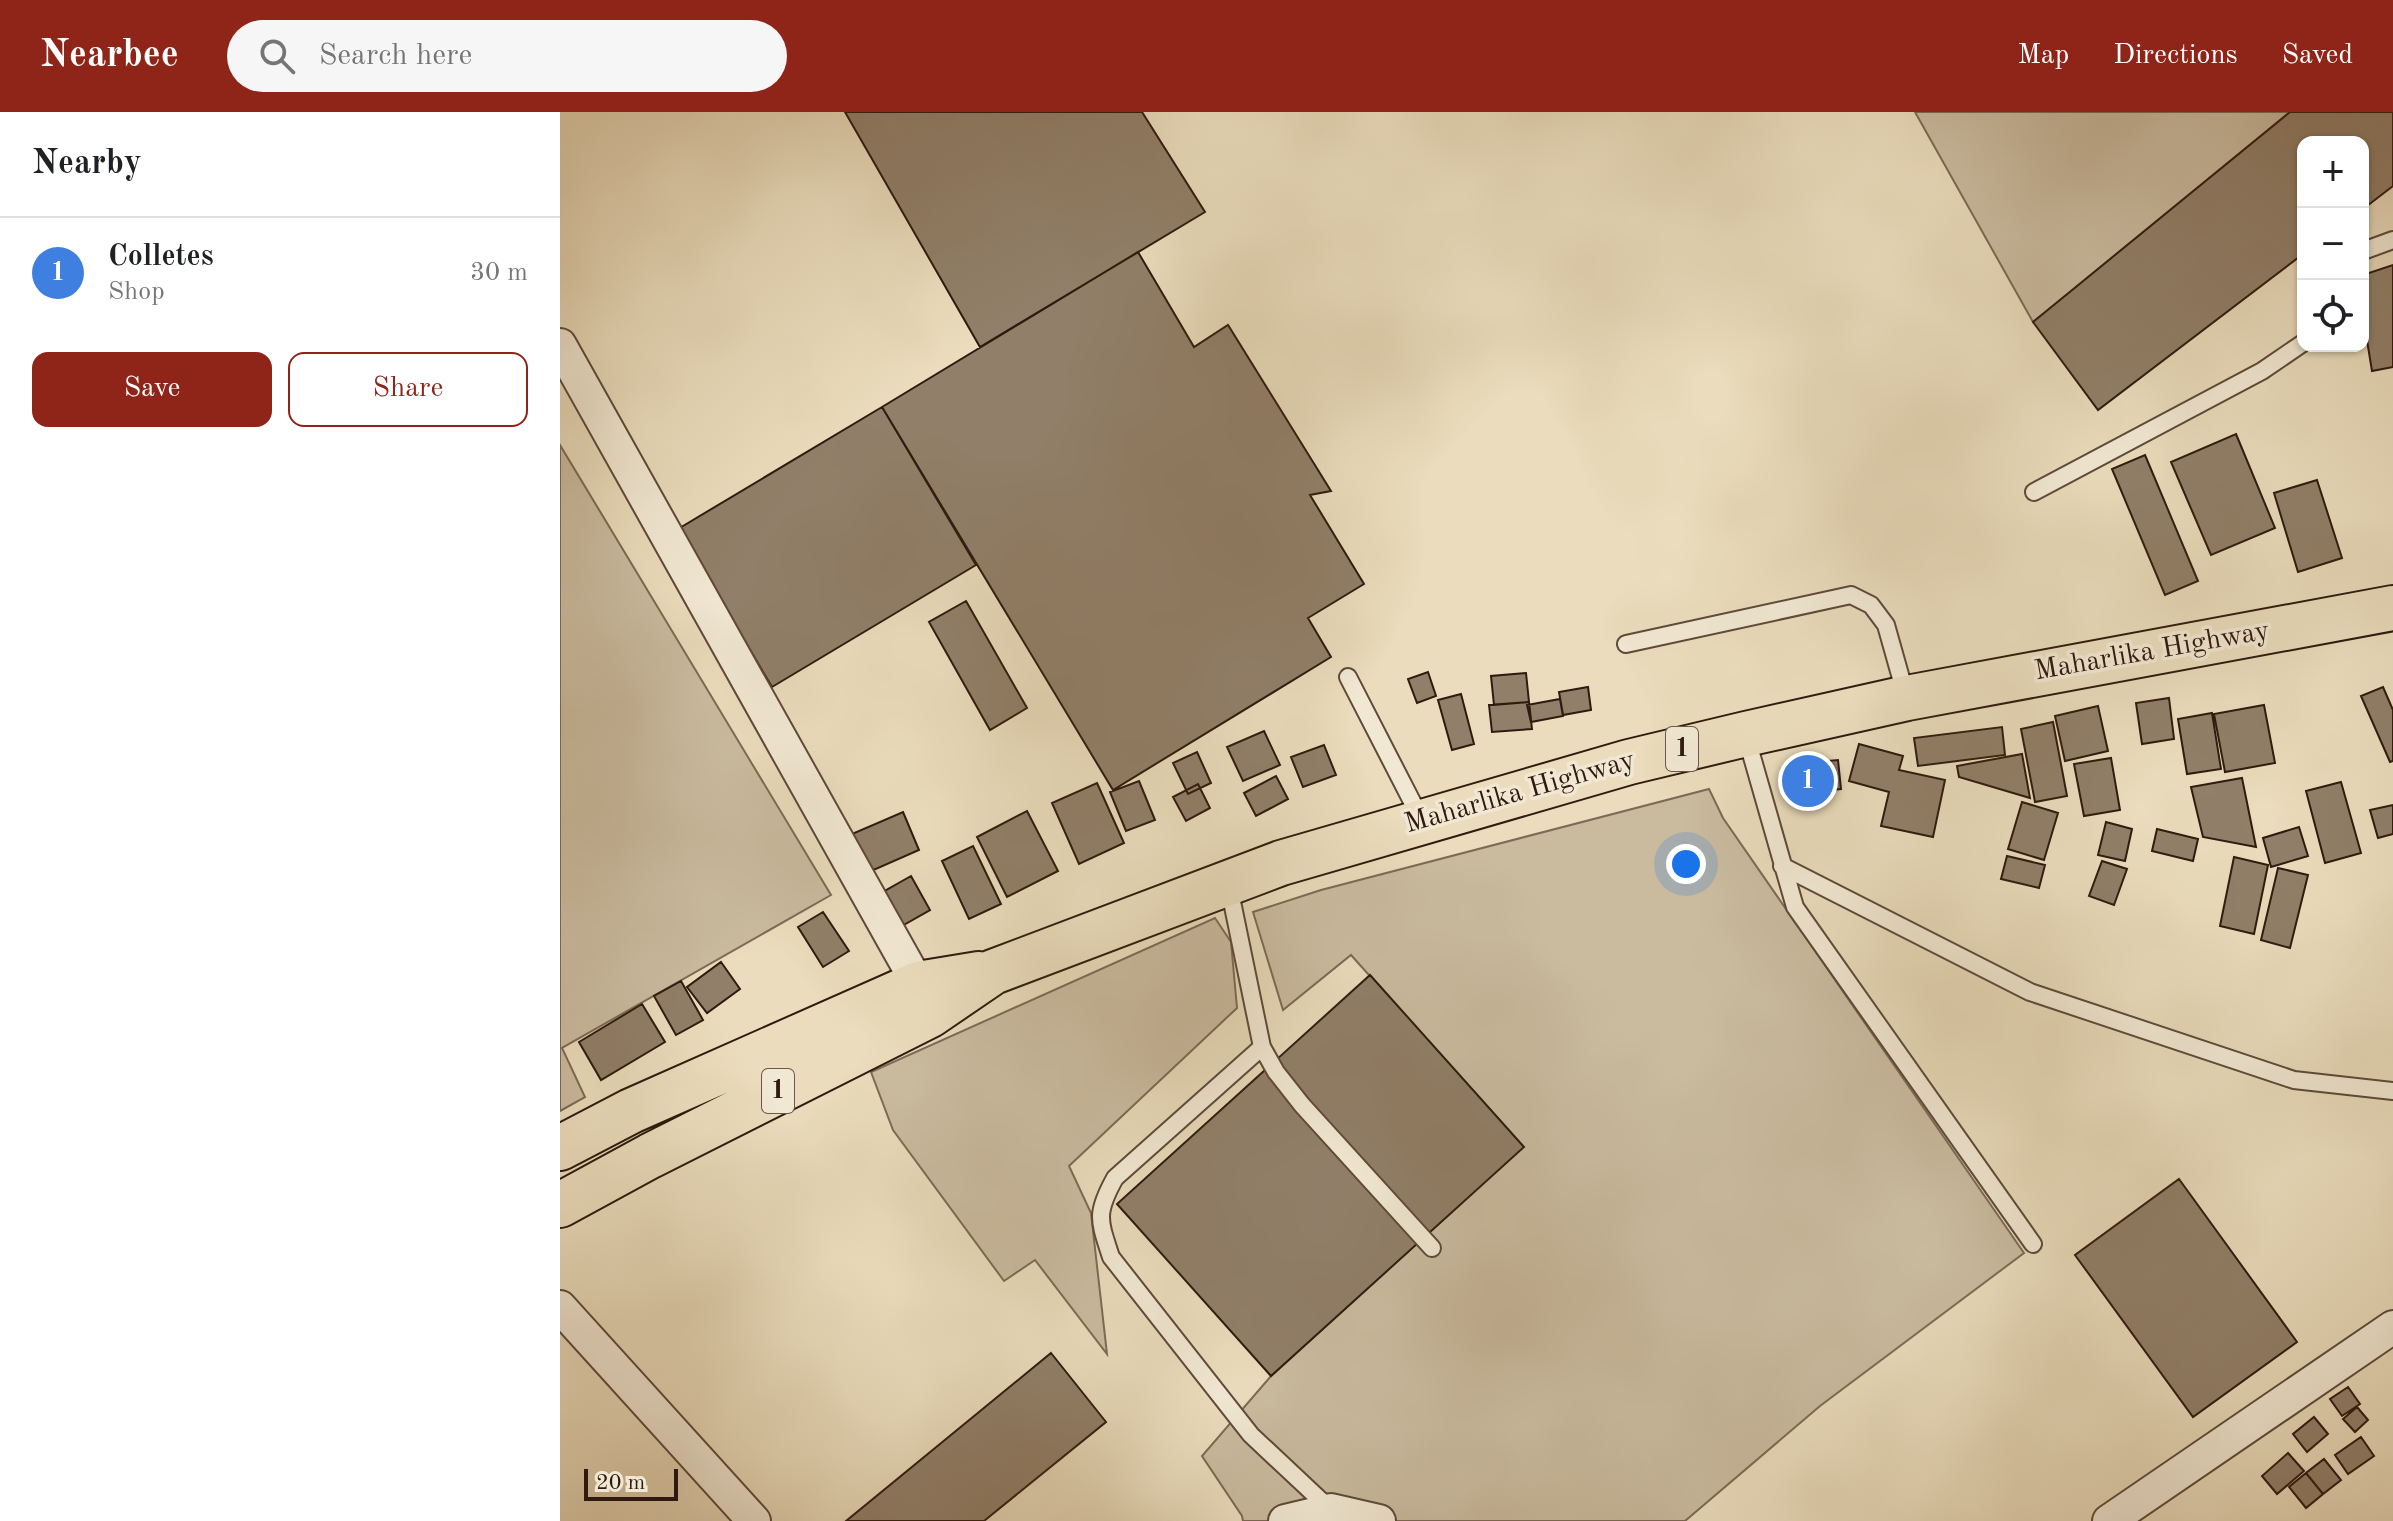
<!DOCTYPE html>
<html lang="en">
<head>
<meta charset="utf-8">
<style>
  :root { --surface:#fff; --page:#f6f6f6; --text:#202124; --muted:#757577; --line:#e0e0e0; --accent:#8f2418 }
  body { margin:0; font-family:"Old Standard TT",serif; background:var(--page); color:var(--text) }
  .controls { position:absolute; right:24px; top:24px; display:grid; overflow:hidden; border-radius:16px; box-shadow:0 2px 6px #0004 }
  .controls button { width:72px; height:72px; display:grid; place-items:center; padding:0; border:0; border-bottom:2px solid var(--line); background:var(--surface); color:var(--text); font:40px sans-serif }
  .scale { position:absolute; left:24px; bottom:20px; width:94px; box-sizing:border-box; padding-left:8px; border:4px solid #301a0f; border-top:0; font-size:22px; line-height:28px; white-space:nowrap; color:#301a0f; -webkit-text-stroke:6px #f1e8d3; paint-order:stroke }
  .you { position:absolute; left:1126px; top:752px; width:28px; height:28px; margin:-20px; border:6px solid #fff; border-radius:50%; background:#1a73e8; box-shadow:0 0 0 12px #1a73e833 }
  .badge { display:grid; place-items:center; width:52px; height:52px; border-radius:50%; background:var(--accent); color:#fff; font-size:26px; font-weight:700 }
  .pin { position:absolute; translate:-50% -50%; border:4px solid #fff; box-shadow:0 2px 8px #0006 }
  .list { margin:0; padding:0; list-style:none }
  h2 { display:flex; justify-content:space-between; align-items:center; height:104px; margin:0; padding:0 32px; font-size:34px }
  h2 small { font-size:26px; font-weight:400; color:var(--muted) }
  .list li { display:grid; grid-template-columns:52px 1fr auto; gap:24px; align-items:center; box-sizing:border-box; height:112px; padding:0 32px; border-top:2px solid var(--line) }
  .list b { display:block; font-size:30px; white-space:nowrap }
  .list p { margin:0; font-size:26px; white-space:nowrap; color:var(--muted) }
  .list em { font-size:26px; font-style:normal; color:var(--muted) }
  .actions { display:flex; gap:16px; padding:24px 32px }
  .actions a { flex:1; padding:18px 0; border:2px solid var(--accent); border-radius:16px; text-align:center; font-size:28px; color:var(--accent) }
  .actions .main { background:var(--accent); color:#fff }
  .icon { flex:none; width:44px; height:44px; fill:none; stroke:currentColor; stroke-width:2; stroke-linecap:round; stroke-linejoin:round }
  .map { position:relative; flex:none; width:1833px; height:1409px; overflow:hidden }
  header { display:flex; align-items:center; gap:48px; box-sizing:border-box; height:112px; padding:0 40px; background:var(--accent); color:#fff }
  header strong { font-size:38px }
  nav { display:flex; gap:44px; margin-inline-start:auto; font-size:28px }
  .search { width:560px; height:72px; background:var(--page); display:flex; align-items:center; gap:20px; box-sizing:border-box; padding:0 28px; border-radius:44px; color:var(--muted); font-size:30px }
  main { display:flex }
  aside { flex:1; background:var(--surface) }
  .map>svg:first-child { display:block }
</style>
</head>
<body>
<header>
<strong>Nearbee</strong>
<div class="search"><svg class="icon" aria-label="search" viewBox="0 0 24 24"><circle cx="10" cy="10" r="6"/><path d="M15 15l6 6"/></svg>Search here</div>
<nav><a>Map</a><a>Directions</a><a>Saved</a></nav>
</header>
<main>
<aside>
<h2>Nearby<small></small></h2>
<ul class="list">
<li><span class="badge" style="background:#3f7fe0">1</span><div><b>Colletes</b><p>Shop</p></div><em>30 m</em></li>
</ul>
<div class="actions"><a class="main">Save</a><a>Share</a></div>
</aside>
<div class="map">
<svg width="1833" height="1409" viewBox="0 0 1833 1409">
  <rect width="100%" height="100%" fill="#eadcbc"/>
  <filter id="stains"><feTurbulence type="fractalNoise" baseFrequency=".0025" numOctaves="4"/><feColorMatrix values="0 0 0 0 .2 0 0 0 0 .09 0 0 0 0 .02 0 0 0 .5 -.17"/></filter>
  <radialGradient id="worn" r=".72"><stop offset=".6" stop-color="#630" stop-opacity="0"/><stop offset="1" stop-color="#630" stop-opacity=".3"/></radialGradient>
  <!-- green -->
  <path fill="#cabb9f" stroke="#7d6a57" stroke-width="2" d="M 1355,0 L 1738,0 L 1473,210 Z
    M 0,333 L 271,783 L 2,936 L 25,985 L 0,999 Z
    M 1149,677 L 1163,706 L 1464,1141 L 1260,1294 L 1125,1409 L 683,1409 L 682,1404 L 642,1344 L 711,1264 L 963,1035 L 791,843 L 723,898 L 693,800 L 761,778 Z
    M 655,806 L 671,830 L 677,896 L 509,1054 L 531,1101 L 547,1242 L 475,1148 L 444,1169 L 333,1018 L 311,960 Z"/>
  <!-- building -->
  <path fill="#917f69" stroke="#301a0f" stroke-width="2" d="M 285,0 L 582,0 L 645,100 L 420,235 Z
    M 1730,0 L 1833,0 L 1833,74 L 1803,97 L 1803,30 L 1743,30 L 1743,142 L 1538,298 L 1473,210 Z
    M 578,140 L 634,235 L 668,213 L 771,379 L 750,383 L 804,472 L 748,506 L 771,545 L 553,678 L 322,295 Z
    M 1833,153 L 1833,255 L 1812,259 L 1803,204 L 1803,163 Z
    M 322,295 L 416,453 L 212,575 L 118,417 Z
    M 1676,322 L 1715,416 L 1651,443 L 1611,350 Z
    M 1585,343 L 1638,469 L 1605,483 L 1552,357 Z
    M 1757,368 L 1782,446 L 1738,460 L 1714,381 Z
    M 406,489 L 467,596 L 430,618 L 369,510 Z
    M 868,560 L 876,584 L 857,591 L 848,567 Z
    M 966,561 L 969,590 L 934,593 L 931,564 Z
    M 1028,575 L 1031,598 L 1003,603 L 999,580 Z
    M 1823,575 L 1833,598 L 1833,649 L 1830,650 L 1801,584 Z
    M 901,582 L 914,632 L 892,638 L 878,588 Z
    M 1609,586 L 1614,627 L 1582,632 L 1576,591 Z
    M 1000,587 L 1003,604 L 971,610 L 967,593 Z
    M 969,590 L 972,617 L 932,620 L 929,593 Z
    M 1704,593 L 1715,651 L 1665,660 L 1654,602 Z
    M 1538,594 L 1548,639 L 1505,649 L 1495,604 Z
    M 1652,601 L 1661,657 L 1627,662 L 1618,607 Z
    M 1493,610 L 1507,684 L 1475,690 L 1461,617 Z
    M 1442,615 L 1445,643 L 1358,654 L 1354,626 Z
    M 704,619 L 720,653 L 683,669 L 667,635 Z
    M 1299,632 L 1343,644 L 1339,658 L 1385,668 L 1373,725 L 1321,714 L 1329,680 L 1289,669 Z
    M 764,633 L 776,663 L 743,675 L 731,645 Z
    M 637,640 L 651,671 L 628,682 L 613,651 Z
    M 1462,642 L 1470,686 L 1399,665 L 1397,654 Z
    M 1551,646 L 1560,698 L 1524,704 L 1514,652 Z
    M 1278,648 L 1281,677 L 1235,681 L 1233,652 Z
    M 716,664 L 728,687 L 696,704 L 684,681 Z
    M 1682,666 L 1696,735 L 1643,725 L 1631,675 Z
    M 579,669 L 595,708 L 566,719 L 550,680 Z
    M 1781,670 L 1801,741 L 1765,751 L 1746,679 Z
    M 537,671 L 564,731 L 519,752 L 492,691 Z
    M 638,672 L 650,696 L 626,709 L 613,685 Z
    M 1462,690 L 1498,701 L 1484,748 L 1448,737 Z
    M 1833,693 L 1833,722 L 1818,726 L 1810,698 Z
    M 467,699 L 498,759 L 447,785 L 417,725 Z
    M 343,700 L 359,738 L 309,760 L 292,722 Z
    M 1546,710 L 1572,717 L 1565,749 L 1538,743 Z
    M 1739,715 L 1748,744 L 1711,755 L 1703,726 Z
    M 1597,717 L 1638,727 L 1633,749 L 1592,739 Z
    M 413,734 L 441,792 L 409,807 L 382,749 Z
    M 1447,744 L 1485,753 L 1479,776 L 1441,767 Z
    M 1674,745 L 1708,753 L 1694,822 L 1660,814 Z
    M 1542,749 L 1567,757 L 1554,793 L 1529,784 Z
    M 1718,756 L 1748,763 L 1730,836 L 1701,828 Z
    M 351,764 L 370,798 L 342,814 L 323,780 Z
    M 263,800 L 289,839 L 263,855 L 238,815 Z
    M 161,850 L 180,877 L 147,901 L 127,875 Z
    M 810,863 L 964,1035 L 711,1264 L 557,1092 Z
    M 121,869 L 143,908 L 116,923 L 94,884 Z
    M 82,892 L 105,930 L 41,968 L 19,930 Z
    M 1619,1067 L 1737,1230 L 1633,1305 L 1515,1143 Z
    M 491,1241 L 546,1310 L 424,1409 L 286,1409 Z
    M 1788,1275 L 1800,1292 L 1782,1304 L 1770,1287 Z
    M 1797,1295 L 1808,1308 L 1795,1320 L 1783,1307 Z
    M 1754,1305 L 1768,1322 L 1747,1340 L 1733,1322 Z
    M 1801,1325 L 1814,1344 L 1788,1362 L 1775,1343 Z
    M 1728,1341 L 1744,1359 L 1717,1382 L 1702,1364 Z
    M 1764,1347 L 1781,1368 L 1763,1382 L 1746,1361 Z
    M 1746,1361 L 1763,1382 L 1746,1396 L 1729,1375 Z"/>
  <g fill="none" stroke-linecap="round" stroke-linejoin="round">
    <defs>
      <path id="service" d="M 1803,139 L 1833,128
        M 1474,380 L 1702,259 L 1743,231
        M 1066,532 L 1291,483 L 1311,493 L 1326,513 L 1346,584
        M 788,565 L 861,707
        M 1186,624 L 1235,795 L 1473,1132
        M 1222,754 L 1470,880 L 1734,968 L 1833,979
        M 669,775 L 702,935 L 716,960 L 742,993 L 872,1136
        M 702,935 L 555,1066 C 535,1102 539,1108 551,1145 L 691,1323 L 771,1398"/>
      <path id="minor" d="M 0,233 L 358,872 L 366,892
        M 0,1195 L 194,1409
        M 725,1409 L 771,1398 L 819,1409
        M 1549,1409 L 1833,1215"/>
      <path id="trunk" d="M 0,1036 L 71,999 L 358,872 L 419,862
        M 0,1093 L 90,1044 L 370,903 L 433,860 L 721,751 L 1069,650 L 1186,622 L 1347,586 L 1833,496"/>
    </defs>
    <!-- service casing -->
    <use href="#service" stroke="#5e4a3a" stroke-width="20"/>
    <!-- minor casing -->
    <use href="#minor" stroke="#5e4a3a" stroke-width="36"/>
    <!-- trunk casing -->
    <use href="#trunk" stroke="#301a0f" stroke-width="48"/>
    <!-- service -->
    <use href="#service" stroke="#f1e8d3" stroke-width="16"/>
    <!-- minor -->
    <use href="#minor" stroke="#f1e8d3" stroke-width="32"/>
    <!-- trunk -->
    <use href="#trunk" stroke="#eadcbc" stroke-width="44"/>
  </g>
  <g text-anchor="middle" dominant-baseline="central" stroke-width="7" stroke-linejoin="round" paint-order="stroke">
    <!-- shield labels -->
    <g fill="#f1e8d3" stroke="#6a584a" stroke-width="2">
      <rect x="1106" y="615" width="32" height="44" rx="6"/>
      <rect x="202" y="957" width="32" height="44" rx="6"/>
    </g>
    <g font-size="26" font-weight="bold" fill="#301a0f">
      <text x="1122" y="637">1</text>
      <text x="218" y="979">1</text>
    </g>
    <!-- street labels -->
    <g font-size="28" fill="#301a0f" stroke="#f1e8d3">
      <text transform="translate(1592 540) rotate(-10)">Maharlika Highway</text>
      <text transform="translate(960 681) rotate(-16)">Maharlika Highway</text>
    </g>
  </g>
  <rect width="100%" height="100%" filter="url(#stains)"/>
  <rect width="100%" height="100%" fill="url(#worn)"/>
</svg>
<div class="controls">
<button>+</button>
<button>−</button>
<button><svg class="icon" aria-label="locate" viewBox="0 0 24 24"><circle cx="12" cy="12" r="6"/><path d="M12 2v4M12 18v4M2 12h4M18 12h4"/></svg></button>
</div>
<div class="scale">20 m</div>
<div class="you"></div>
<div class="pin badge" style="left:1248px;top:669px;background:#3f7fe0">1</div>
</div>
</main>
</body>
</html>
